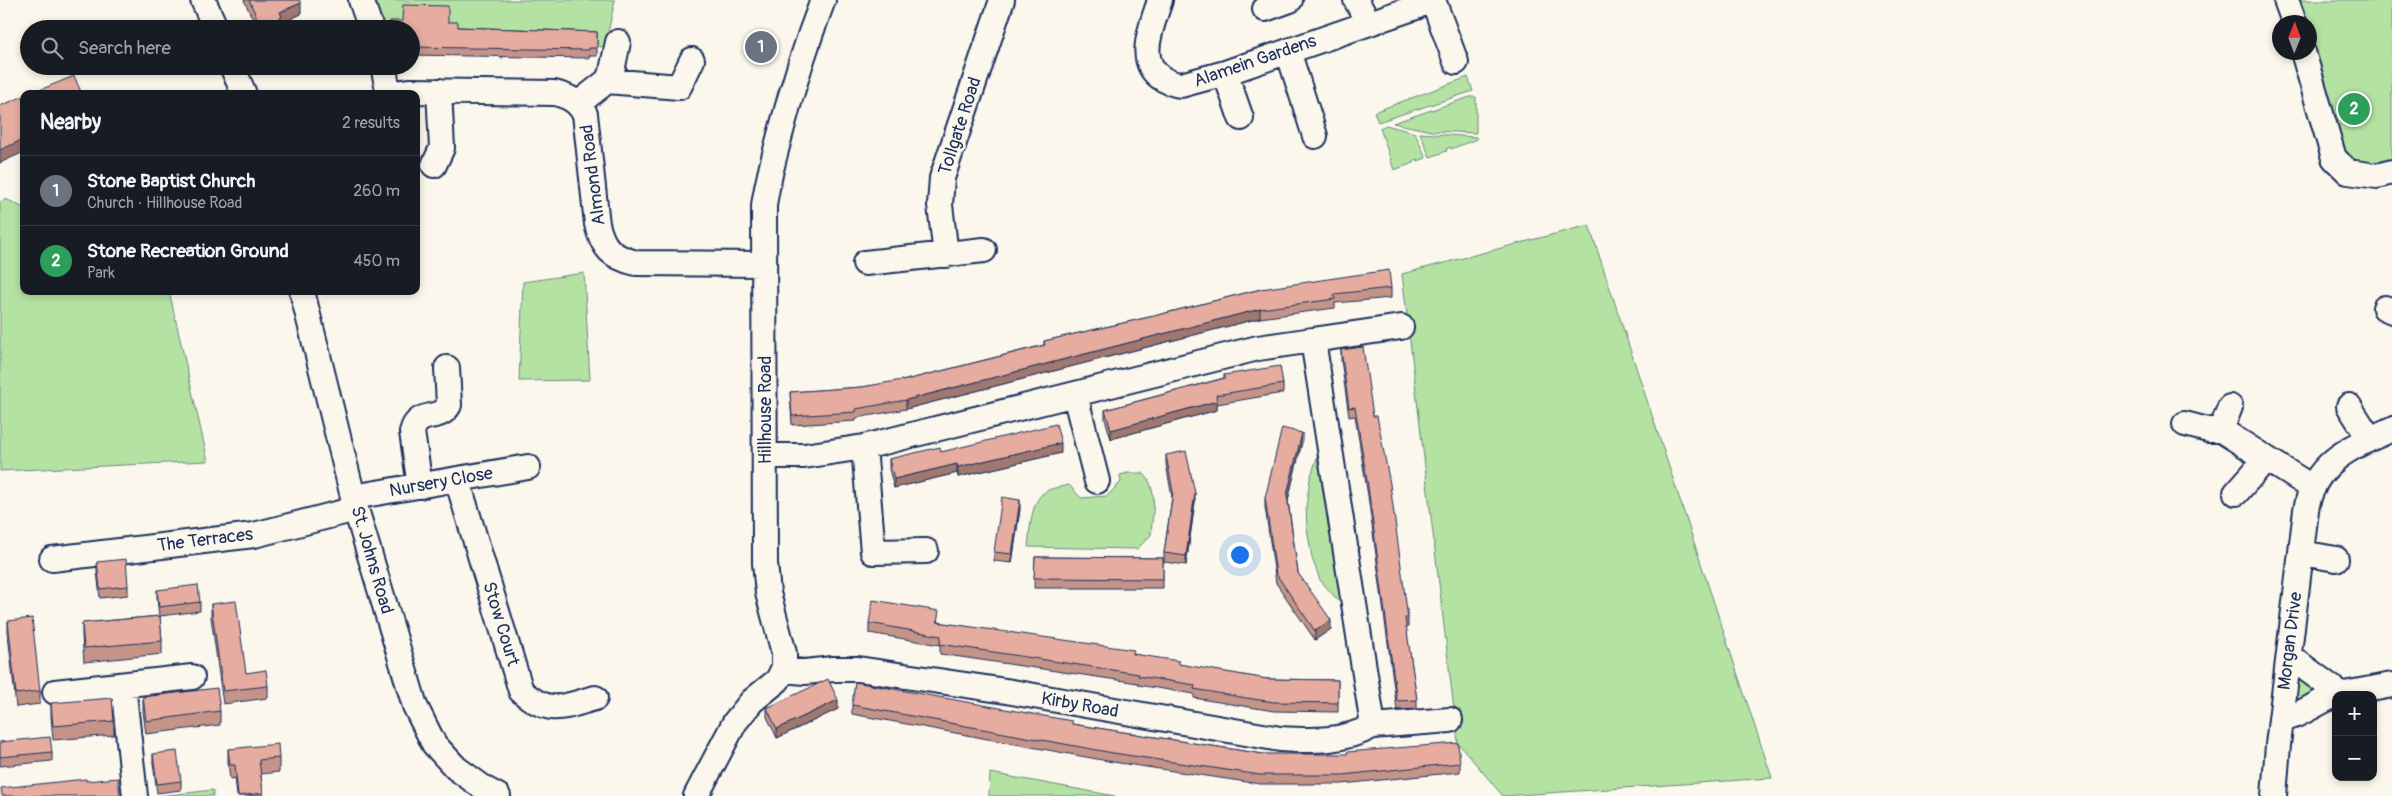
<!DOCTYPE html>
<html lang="en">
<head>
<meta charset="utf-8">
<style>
  :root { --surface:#171b24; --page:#20242c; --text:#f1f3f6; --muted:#9ea1a6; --line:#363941; --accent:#7c3aed }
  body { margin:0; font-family:Pangolin,sans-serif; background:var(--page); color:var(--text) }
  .controls { position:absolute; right:15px; bottom:15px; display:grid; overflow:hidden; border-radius:10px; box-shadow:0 2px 8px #0003 }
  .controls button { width:45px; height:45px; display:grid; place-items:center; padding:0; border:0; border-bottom:1px solid var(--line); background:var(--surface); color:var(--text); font:25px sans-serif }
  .compass { position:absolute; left:2272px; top:15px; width:45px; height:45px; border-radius:50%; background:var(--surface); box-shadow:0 2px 8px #0003; rotate:1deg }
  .you { position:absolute; left:1239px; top:554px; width:18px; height:18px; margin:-12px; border:4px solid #fff; border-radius:50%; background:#1a73e8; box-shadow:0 0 0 8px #1a73e833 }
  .badge { display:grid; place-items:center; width:32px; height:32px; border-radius:50%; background:var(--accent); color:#fff; font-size:16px; font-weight:700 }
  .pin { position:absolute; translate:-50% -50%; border:2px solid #fff; box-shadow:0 1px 5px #0006 }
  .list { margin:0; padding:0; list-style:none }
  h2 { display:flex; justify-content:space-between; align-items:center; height:65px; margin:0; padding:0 20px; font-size:21px }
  h2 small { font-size:16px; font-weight:400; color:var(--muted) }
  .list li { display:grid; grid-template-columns:32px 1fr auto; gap:15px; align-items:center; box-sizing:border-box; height:70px; padding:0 20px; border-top:1px solid var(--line) }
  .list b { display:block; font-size:19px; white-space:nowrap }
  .list p { margin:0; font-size:16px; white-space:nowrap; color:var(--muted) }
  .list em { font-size:16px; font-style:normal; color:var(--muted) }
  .icon { flex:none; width:28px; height:28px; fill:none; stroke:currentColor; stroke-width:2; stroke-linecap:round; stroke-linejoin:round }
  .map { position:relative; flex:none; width:2392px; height:796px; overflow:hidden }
  .search { position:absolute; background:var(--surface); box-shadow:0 2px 8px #0003; left:20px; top:20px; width:400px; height:55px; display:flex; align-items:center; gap:12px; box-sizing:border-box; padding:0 18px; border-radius:28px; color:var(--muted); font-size:19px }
  .panel { position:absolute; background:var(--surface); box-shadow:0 2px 8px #0003; left:20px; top:90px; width:400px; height:205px; border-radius:10px }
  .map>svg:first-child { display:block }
</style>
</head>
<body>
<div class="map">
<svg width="2392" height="796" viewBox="0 0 2392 796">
  <rect width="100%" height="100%" fill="#fbf7ec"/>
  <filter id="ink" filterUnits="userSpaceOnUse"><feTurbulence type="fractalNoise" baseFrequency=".02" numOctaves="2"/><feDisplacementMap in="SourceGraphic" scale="10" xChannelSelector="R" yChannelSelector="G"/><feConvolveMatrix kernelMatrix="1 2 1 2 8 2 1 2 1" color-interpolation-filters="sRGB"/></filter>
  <g filter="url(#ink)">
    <!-- green -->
    <path fill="#b4e2a2" stroke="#688880" d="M 368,0 L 615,0 L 605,47 L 504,38 L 503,58 L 500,58 L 500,38 L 423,27 L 378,29 Z
      M 2281,0 L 2392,0 L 2392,165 L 2340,182 L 2298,53 L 2310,52 L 2310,22 L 2289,22 Z
      M 1468,77 L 1473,91 L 1378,122 L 1374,112 Z
      M 1470,97 L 1476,97 L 1476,133 L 1431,131 L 1393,123 Z
      M 1386,125 L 1415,133 L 1426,158 L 1418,161 L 1417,159 L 1413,161 L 1414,163 L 1394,170 L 1380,128 Z
      M 1420,133 L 1476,137 L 1477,139 L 1451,149 L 1450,147 L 1446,149 L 1447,151 L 1430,157 Z
      M 6,199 L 24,208 L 24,291 L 169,291 L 208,461 L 0,471 L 0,202 Z
      M 1589,225 L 1772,778 L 1503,796 L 1458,743 L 1402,274 Z
      M 584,273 L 590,380 L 519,381 L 523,282 Z
      M 1326,429 L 1357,622 L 1320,580 L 1312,558 L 1307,528 L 1306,507 L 1310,479 Z
      M 1128,473 L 1143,473 C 1159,488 1152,515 1151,535 L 1137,549 L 1028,547 C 1030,531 1030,506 1042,494 C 1049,488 1060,487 1069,485 L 1081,498 L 1107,496 L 1121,482 L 1120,475 Z
      M 2300,677 L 2321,688 L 2294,705 L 2297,678 Z
      M 990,773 L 1115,796 L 989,796 Z
      M 213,790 L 213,796 L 160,796 Z"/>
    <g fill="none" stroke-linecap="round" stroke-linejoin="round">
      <defs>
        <path id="minor" d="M 203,0 L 216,29
          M 361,0 L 371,29
          M 1160,0 C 1153,24 1134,62 1163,79 C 1169,82 1175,85 1181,85 L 1225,73 L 1416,7 L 1428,0
          M 1356,0 L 1368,22
          M 1433,0 L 1456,62
          M 2286,0 L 2294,22
          M 1265,9 L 1290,0
          M 1288,51 L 1315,136
          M 2303,52 L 2334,158 L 2348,172 L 2377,176 L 2392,172
          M 232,66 L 244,94
          M 383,66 L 389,94
          M 1225,73 L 1241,118
          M 607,81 L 612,71 L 618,42
          M 388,94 L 411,91 L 555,93 C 570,97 577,101 585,114 L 597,224 C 603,249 612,257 636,263 L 764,264
          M 579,103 L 607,81 L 679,87 L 692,60
          M 434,165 L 442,148 L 439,91
          M 946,255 L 940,205 L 942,178 L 1002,0
          M 865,263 L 984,250
          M 302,291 L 356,509 L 415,706 L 434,744 L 456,768 L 485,789 L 498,796
          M 2385,308 L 2392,311
          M 1313,340 L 1401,327
          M 1075,395 L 1097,481
          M 2349,406 L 2370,439
          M 2230,407 L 2221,430 L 2313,488
          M 2185,424 L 2208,430 L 2221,430
          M 864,447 L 873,552 L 926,551
          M 765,456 L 804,456 L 864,447 L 1258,348 L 1313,340 L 1373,726 C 1343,742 1313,741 1280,739 L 1006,691 L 858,669 L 833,669 L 805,672 L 783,670
          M 457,479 L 521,691 C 550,716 562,707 595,698
          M 420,486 L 412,432 C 418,408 440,423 449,405 L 447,368
          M 2236,493 L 2266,459
          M 353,497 L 528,467
          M 2301,553 L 2336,559
          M 52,559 L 254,535 L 356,509
          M 123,685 L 135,796
          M 55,692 L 192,677
          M 2339,695 L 2392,685
          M 2281,719 C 2293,720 2320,701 2335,695 L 2332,688 L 2289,656
          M 1373,726 L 1450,720
          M 696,796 L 735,722 L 752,701 L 778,680 L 784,667 L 784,653 L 768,593 L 765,563 L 764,206 C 767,182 774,158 780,135 C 792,89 806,44 823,0
          M 2274,796 L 2278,745 L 2306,510 C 2314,461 2352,447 2392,429"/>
      </defs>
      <!-- minor casing -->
      <use href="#minor" stroke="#1b2f5e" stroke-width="28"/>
      <!-- minor -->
      <use href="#minor" stroke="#fbf7ec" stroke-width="24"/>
    </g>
    <!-- wall -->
    <path fill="#c59489" stroke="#1b2f5e" d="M 244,0 L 299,0 L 301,14 L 282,23 L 282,28 L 281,29 L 257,29 Z
      M 448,22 L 458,27 L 597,32 L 597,56 L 589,56 L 589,58 L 411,55 L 411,29 Z
      M 1391,288 L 1391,298 L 1335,303 L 1335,308 L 1260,318 L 906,409 L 856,418 L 856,421 L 792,425 L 790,392 L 862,387 L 902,381 L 1044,345 L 1044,341 L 1154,316 L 1261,289 Z
      M 1341,350 L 1373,416 L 1408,618 L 1408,627 L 1406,627 L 1417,700 L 1417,709 L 1397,710 L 1368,496 L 1355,416 L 1349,417 L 1341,360 Z
      M 1224,375 L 1283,384 L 1283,393 L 1217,404 L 1217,410 L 1111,439 L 1105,419 L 1105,410 L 1224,378 Z
      M 1302,442 L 1288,500 L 1298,573 L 1331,629 L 1315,640 L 1276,583 L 1265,507 L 1265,498 Z
      M 941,452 L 1061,453 L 958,477 L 957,473 L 894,488 L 889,469 L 889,459 Z
      M 1166,455 L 1195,502 L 1186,565 L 1164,562 L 1164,553 L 1172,497 L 1166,464 Z
      M 1020,509 L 1012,563 L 994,561 L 994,552 Z
      M 1035,557 L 1163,558 L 1163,588 L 1034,588 Z
      M 97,562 L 128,586 L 128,595 L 100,598 L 97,571 Z
      M 157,590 L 200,602 L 200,611 L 160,616 L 162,641 L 162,654 L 84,662 L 82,637 L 82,623 L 159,616 L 157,599 Z
      M 211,604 L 246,673 L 268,686 L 268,698 L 223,704 L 211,617 Z
      M 939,620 L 938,622 L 1134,654 L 1179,665 L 1267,679 L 1338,680 L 1338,712 L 1274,711 L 1194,698 L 1194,694 L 1138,685 L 1138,683 L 940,654 L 940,645 L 869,633 L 869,623 Z
      M 8,621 L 40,691 L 40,704 L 16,707 L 8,634 Z
      M 143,697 L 220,711 L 220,725 L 146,734 L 143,711 Z
      M 51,703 L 114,721 L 114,735 L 53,740 L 51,717 Z
      M 852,705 L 1072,724 L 1263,754 L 1460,763 L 1460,772 L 1342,784 L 1260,784 L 1113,762 L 852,714 Z
      M 767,708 L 838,709 L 777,738 L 767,717 Z
      M 0,742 L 52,752 L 52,761 L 0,766 Z
      M 228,749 L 279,758 L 279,772 L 261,774 L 263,796 L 237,796 L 235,778 L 230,779 L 228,762 Z
      M 153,754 L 181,781 L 181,790 L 157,793 L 153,763 Z"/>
    <!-- shaded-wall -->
    <path fill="#a0786f" stroke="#1b2f5e" d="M 301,3 L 301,14 L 282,23 L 282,28 L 261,29 L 261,27 L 280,12 Z
      M 24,139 L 24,152 L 0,163 L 0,150 Z
      M 1260,309 L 1260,318 L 906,409 L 906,400 Z
      M 1217,401 L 1217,410 L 1111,439 L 1111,430 Z
      M 1302,433 L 1302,442 L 1287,504 L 1287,495 Z
      M 1061,443 L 1061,453 L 958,477 L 958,467 Z
      M 957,464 L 957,473 L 894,488 L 894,479 Z
      M 1195,493 L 1195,502 L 1186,565 L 1186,556 Z
      M 1020,500 L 1020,509 L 1012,563 L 1012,554 Z
      M 1331,620 L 1331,629 L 1315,640 L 1315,631 Z
      M 838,700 L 838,709 L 777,738 L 777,729 Z"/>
    <!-- building -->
    <path fill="#e5ac9f" stroke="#1b2f5e" d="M 249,0 L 299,0 L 301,3 L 280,12 L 282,17 L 261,27 Z
      M 403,5 L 448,6 L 448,22 L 458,22 L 458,27 L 597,32 L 597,48 L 589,48 L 589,50 L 411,47 L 411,29 L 390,29 L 390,21 L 402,21 Z
      M 74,76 L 82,94 L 30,94 Z
      M 24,96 L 24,139 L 0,150 L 0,106 Z
      M 1389,270 L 1391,288 L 1334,294 L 1335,299 L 1260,309 L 906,400 L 856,409 L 856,412 L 792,416 L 790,392 L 862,387 L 902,380 L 902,381 L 1045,345 L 1044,341 L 1154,316 L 1261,289 Z
      M 1363,347 L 1373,416 L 1377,416 L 1390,484 L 1408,618 L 1405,618 L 1417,700 L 1397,701 L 1368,487 L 1355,407 L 1349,408 L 1341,350 Z
      M 1280,366 L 1283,384 L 1216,395 L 1217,401 L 1111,430 L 1105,410 L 1225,378 L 1224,375 Z
      M 1056,424 L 1061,443 L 958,467 L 957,464 L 894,479 L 889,459 L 940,447 L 941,452 Z
      M 1282,428 L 1302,433 L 1287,495 L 1298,573 L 1331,620 L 1315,631 L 1276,574 L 1265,498 Z
      M 1186,451 L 1195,493 L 1186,556 L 1164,553 L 1173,492 L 1166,455 Z
      M 1002,497 L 1020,500 L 1012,554 L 994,552 Z
      M 1035,557 L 1163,558 L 1163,579 L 1034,578 Z
      M 126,559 L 128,586 L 100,589 L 97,562 Z
      M 198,585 L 200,602 L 159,607 L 157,590 Z
      M 873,600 L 939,611 L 937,622 L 1134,650 L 1133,654 L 1179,661 L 1179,664 L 1267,679 L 1338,680 L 1338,703 L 1274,702 L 1246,698 L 1194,689 L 1195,685 L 1138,676 L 1139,674 L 940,644 L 941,636 L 869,623 Z
      M 236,601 L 246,673 L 266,670 L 268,686 L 223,691 L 211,604 Z
      M 160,616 L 162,641 L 84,648 L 82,623 Z
      M 32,618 L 40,691 L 16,694 L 8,621 Z
      M 828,679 L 838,700 L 777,729 L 767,708 Z
      M 855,682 L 1072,721 L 1072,724 L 1263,754 L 1347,754 L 1347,752 L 1458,743 L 1460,763 L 1342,775 L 1260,775 L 1113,753 L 852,705 Z
      M 217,688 L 220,711 L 146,721 L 143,697 Z
      M 112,698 L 114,721 L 53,726 L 51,703 Z
      M 50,737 L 52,752 L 0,757 L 0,742 Z
      M 278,744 L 279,758 L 259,760 L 263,793 L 238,796 L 235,765 L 230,765 L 228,749 Z
      M 177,751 L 181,781 L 157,784 L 153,754 Z
      M 118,778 L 120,796 L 2,796 L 1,788 L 86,779 L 86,781 Z"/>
  </g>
  <g text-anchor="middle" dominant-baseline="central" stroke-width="5" stroke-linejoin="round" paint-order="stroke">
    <!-- street labels -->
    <g font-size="18" fill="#1b2f5e" stroke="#fbf7ec">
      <text transform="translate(1255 61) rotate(-19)">Alamein Gardens</text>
      <text transform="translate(960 126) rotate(-72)">Tollgate Road</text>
      <text transform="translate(593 175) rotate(-97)">Almond Road</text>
      <text transform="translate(765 410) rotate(-90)">Hillhouse Road</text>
      <text transform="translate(441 482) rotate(-10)">Nursery Close</text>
      <text transform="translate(205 540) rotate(-7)">The Terraces</text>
      <text transform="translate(372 560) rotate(74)">St. Johns Road</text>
      <text transform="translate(501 624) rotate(73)">Stow Court</text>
      <text transform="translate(2290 641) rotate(-83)">Morgan Drive</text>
      <text transform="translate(1080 705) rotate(10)">Kirby Road</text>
    </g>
  </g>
</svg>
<div class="controls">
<button>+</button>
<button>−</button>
</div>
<svg class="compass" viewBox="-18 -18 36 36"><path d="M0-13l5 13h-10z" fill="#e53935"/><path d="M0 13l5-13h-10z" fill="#9ea1a6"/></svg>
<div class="you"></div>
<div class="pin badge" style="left:761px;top:47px;background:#6b7280">1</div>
<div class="pin badge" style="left:2354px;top:109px;background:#2e9e5b">2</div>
<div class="search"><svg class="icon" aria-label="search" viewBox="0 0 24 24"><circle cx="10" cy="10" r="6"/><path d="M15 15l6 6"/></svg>Search here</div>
<section class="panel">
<h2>Nearby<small>2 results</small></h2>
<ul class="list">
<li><span class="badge" style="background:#6b7280">1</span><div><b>Stone Baptist Church</b><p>Church · Hillhouse Road</p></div><em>260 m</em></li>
<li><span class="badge" style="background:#2e9e5b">2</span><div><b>Stone Recreation Ground</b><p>Park</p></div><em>450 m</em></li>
</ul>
</section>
</div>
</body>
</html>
